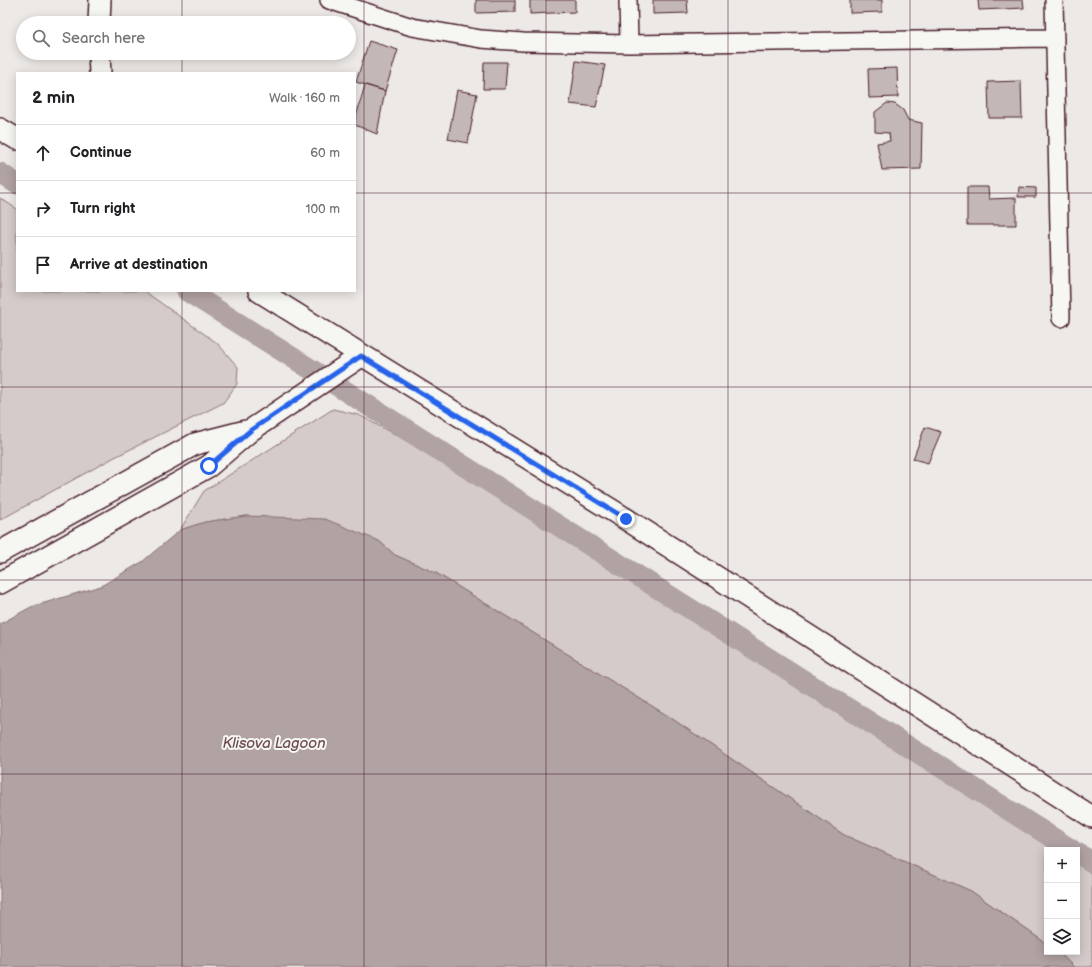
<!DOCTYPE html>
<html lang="en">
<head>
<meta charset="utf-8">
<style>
  :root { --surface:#fff; --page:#f2f2f2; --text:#202124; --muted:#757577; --line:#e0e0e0 }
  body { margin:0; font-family:"Balsamiq Sans",sans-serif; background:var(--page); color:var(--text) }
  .controls { position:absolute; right:12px; bottom:12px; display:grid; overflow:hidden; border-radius:0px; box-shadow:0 2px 10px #0003 }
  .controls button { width:36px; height:36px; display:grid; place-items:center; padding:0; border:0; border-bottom:1px solid var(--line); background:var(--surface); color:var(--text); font:20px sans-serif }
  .stop { position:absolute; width:12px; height:12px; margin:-9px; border:3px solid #2563eb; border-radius:50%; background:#fff }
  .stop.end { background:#2563eb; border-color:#fff; box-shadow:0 1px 4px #0008 }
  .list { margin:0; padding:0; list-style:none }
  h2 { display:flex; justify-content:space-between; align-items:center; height:52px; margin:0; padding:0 16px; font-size:17px }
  h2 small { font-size:13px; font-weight:400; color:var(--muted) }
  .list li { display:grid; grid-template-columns:26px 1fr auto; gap:12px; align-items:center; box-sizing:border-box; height:56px; padding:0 16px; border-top:1px solid var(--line) }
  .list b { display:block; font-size:15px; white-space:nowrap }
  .list em { font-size:13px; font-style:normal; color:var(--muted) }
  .icon { flex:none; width:22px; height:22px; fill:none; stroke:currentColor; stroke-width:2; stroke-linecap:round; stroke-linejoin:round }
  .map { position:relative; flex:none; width:1092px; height:967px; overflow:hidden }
  .search { position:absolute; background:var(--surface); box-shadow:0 2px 10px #0003; left:16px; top:16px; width:340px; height:44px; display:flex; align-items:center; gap:10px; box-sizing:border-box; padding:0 14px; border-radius:22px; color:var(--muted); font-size:15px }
  .panel { position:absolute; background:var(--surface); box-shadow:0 2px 10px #0003; left:16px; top:72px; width:340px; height:220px; border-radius:0px }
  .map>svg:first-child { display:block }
</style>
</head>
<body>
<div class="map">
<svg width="1092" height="967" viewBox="0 0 1092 967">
  <rect width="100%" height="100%" fill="#ece9e6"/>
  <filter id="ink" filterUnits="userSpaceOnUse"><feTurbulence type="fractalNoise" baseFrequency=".025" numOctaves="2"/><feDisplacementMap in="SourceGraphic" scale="8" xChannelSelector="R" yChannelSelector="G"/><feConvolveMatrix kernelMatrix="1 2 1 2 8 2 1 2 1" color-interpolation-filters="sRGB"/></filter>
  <g filter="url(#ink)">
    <!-- grass -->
    <path fill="#d4cbca" stroke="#8f757a" d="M 0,198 L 17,209 L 17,291 L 144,291 L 217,343 L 238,367 L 237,384 L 223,403 L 113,458 L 0,520 Z
      M 333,409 L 359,415 L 438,458 L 1055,850 L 1047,850 L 1047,944 L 971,891 L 844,835 L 668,716 L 436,573 L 395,555 L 379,541 L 284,519 L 246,516 L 205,522 L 180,530 L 204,491 Z
      M 1077,864 L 1092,873 L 1092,967 L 1074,967 L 1058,952 L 1077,952 Z"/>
    <!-- water -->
    <path fill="#b1a2a3" stroke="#886e73" d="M 246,516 L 325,519 L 379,541 L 395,555 L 436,573 L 668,716 L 844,835 L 971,891 L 1047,944 L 1047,952 L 1058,952 L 1074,967 L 0,967 L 0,624 L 31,607 L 101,586 L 142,562 L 180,530 L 205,522 Z"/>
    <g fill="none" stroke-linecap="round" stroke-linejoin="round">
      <!-- canal -->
      <path stroke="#b1a2a3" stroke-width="21" d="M 0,173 L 17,184
        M 187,291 L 1072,850
        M 1077,853 L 1092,862"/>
    </g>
    <!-- building -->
    <path fill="#c4b7b7" stroke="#4a1f2b" d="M 476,0 L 515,0 L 515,12 L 476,13 Z
      M 530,0 L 575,0 L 575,12 L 530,14 Z
      M 653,0 L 687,0 L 688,13 L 653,14 Z
      M 850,0 L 882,0 L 882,12 L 850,13 Z
      M 978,0 L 1023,0 L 1024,8 L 979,10 Z
      M 369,41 L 398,50 L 385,91 L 356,82 Z
      M 576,61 L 605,65 L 596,107 L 570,104 Z
      M 484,62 L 507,62 L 505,89 L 483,89 Z
      M 897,68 L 898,97 L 869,98 L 868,69 Z
      M 1021,81 L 1022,118 L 989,118 L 988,82 Z
      M 365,85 L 385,91 L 377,134 L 355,125 L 355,120 Z
      M 457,90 L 477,94 L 468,143 L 448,139 Z
      M 887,103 L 895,104 L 903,110 L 908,120 L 922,123 L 921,169 L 882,170 L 877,143 L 890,141 L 889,133 L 875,132 L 875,112 Z
      M 967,187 L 988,187 L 989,199 L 1016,198 L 1016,225 L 967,225 Z
      M 1019,187 L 1036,188 L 1036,197 L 1018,197 Z
      M 925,427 L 941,432 L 928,463 L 913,459 Z"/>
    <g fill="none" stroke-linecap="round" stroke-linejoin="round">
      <defs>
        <path id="minor" d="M 329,0 L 412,27 L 481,39 L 523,42 L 629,44 L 1055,38
          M 628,0 L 629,44
          M 1054,0 L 1061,318"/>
        <path id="tertiary" d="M 99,23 L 100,0
          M 99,53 L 100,73
          M 0,129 L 17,139
          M 259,291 L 626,519 L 1092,817
          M 0,552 L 195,444 L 246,431
          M 0,583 L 209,466 L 251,430 L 361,356"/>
      </defs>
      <!-- minor casing -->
      <use href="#minor" stroke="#4a1f2b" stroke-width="20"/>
      <!-- tertiary casing -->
      <use href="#tertiary" stroke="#4a1f2b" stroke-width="24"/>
      <!-- minor -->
      <use href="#minor" stroke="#f6f6f2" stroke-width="17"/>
      <!-- tertiary -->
      <use href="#tertiary" stroke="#f6f6f2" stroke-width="21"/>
    </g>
  </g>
  <g fill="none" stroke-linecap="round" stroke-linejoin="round" filter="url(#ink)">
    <!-- route -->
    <path stroke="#2563eb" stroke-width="5" d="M 209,466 L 251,430 L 361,356 L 626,519"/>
  </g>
  <!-- grid -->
  <path fill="none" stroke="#4a1f2b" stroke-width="1" stroke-opacity="0.55" d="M 182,0 L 182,23M 364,0 L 364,967M 546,0 L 546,967M 728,0 L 728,967M 910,0 L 910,967M 182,53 L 182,73M 0,193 L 17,193M 355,193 L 1092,193M 182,291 L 182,967M 0,387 L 1092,387M 0,580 L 1092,580M 0,774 L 1092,774"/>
  <g text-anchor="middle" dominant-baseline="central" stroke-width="4" stroke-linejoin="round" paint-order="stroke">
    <!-- water labels -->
    <g font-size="15" font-style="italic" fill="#6e4d55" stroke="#f6f6f2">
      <text x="274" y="743">Klisova Lagoon</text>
    </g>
  </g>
</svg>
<div class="controls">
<button>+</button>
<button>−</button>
<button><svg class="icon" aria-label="layers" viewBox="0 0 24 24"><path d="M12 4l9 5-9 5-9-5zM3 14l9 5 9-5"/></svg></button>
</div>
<div class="stop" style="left:209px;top:466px"></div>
<div class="stop end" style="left:626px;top:519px"></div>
<div class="search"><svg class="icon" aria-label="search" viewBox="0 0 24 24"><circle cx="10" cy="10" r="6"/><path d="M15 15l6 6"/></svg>Search here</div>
<section class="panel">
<h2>2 min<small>Walk · 160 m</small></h2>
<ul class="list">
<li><svg class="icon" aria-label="ahead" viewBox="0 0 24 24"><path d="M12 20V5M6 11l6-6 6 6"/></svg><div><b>Continue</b></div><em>60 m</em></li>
<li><svg class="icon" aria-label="right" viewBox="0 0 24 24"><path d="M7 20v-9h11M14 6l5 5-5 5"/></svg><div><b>Turn right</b></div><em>100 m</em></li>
<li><svg class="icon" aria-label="arrive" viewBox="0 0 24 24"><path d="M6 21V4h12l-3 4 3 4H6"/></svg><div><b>Arrive at destination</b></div></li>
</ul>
</section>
</div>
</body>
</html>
